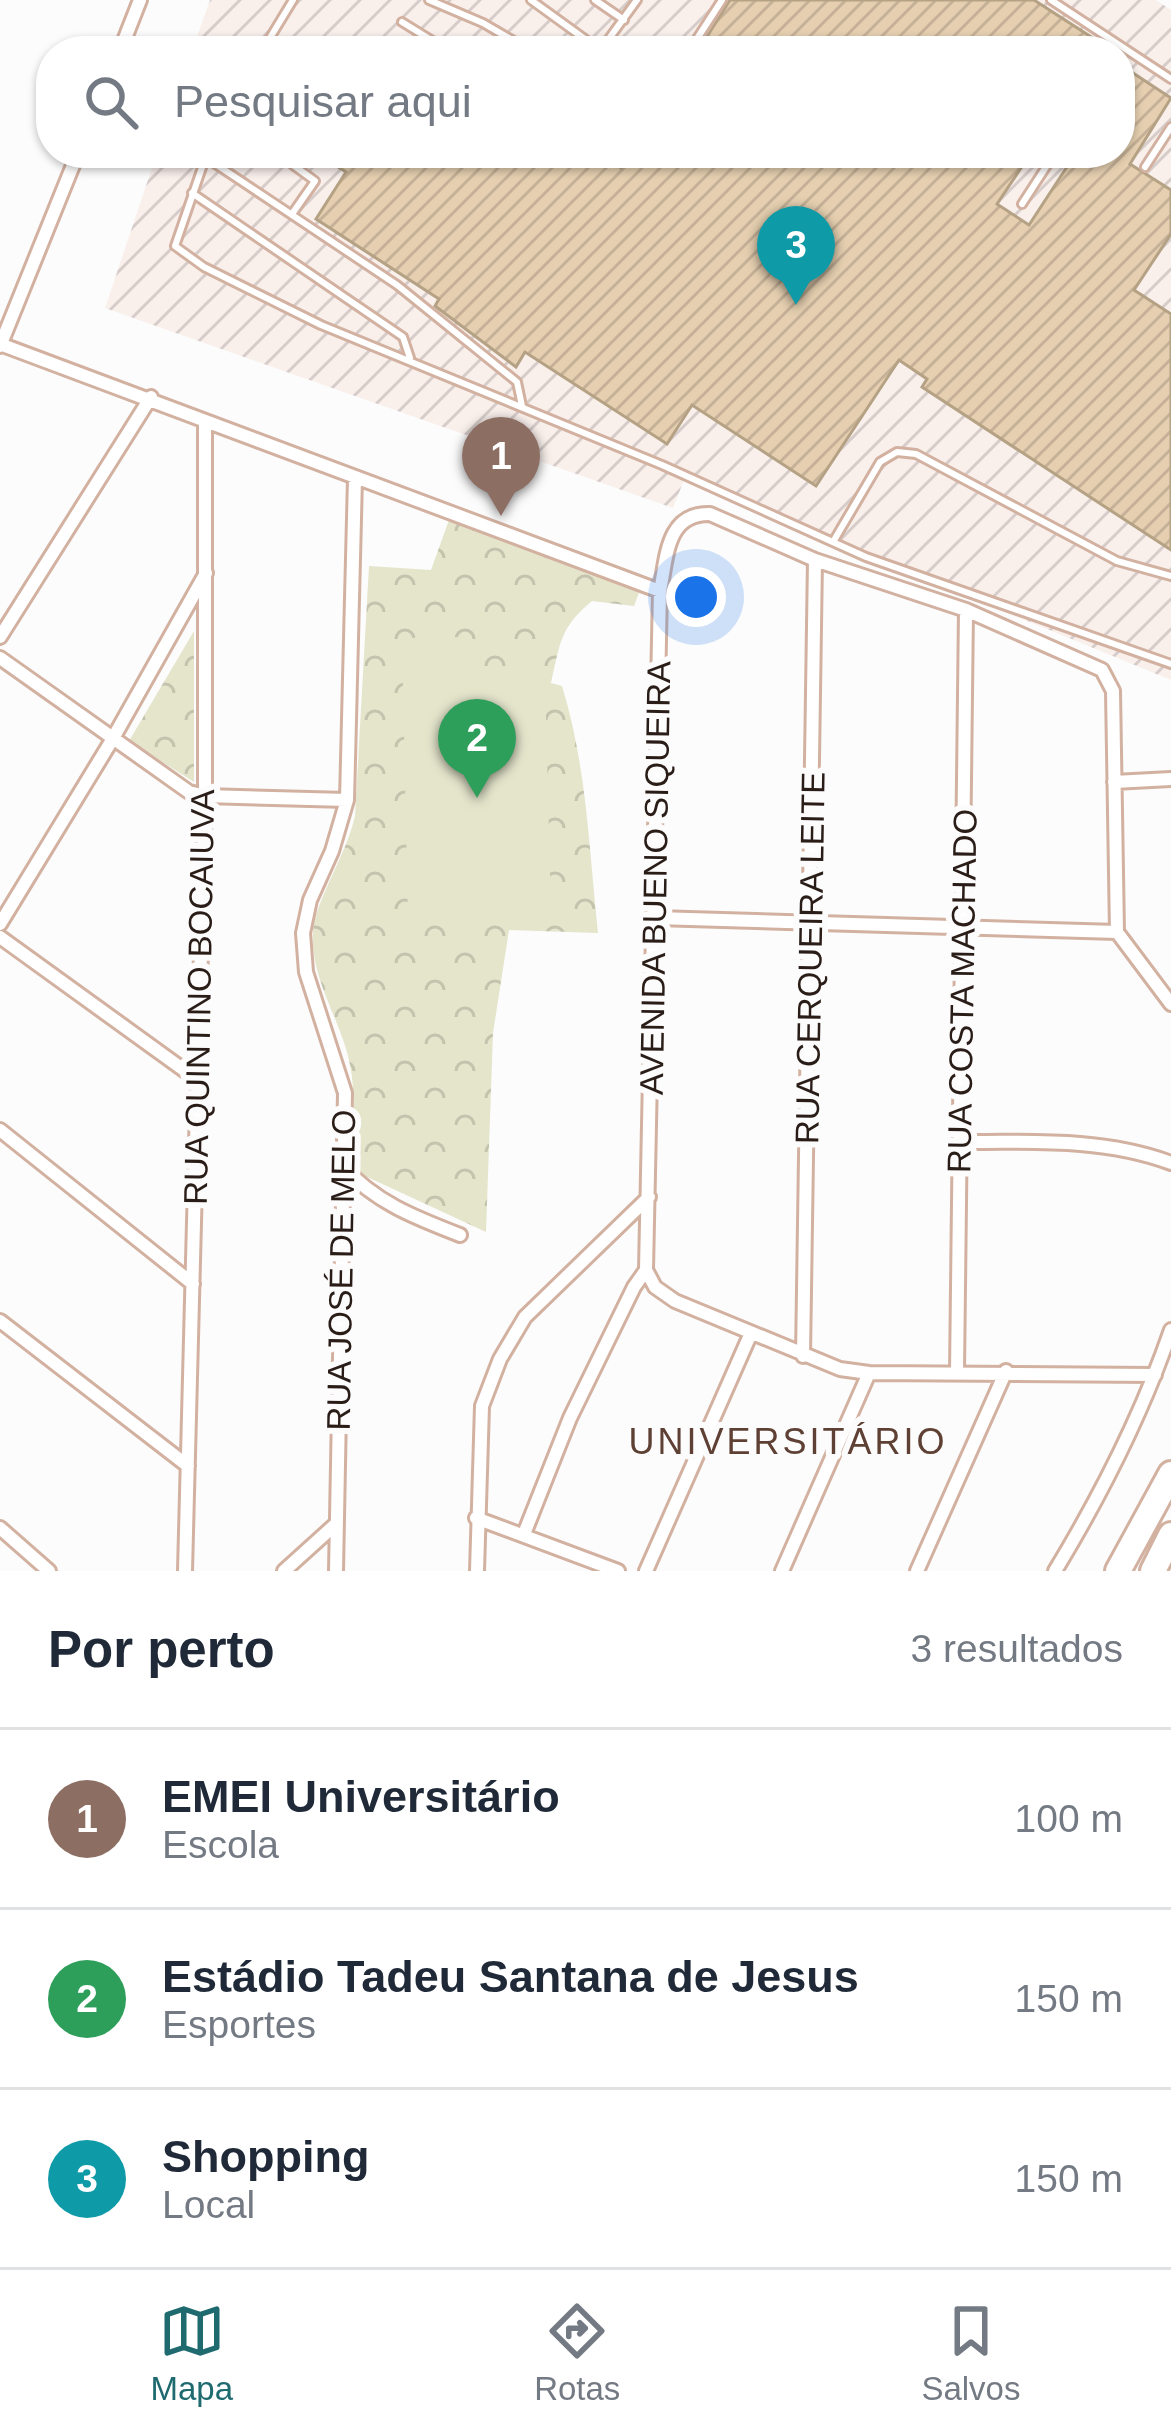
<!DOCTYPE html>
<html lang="pt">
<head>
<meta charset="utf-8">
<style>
  :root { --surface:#fff; --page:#f6f6f7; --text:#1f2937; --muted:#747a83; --line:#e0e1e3; --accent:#1e6a6f }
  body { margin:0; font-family:Arial,sans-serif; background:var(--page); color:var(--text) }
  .you { position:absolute; left:696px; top:597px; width:42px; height:42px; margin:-30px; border:9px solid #fff; border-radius:50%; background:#1a73e8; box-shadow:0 0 0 18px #1a73e833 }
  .badge { display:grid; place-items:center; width:78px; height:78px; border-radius:50%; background:var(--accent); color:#fff; font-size:39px; font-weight:700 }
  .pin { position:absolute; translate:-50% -99px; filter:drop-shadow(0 3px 6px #0008) }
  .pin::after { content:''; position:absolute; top:63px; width:42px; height:36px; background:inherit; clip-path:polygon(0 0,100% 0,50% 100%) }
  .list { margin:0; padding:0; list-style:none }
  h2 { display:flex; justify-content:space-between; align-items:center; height:156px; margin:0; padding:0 48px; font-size:51px }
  h2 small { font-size:39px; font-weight:400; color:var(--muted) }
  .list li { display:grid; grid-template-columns:78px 1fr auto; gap:36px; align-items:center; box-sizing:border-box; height:180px; padding:0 48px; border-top:3px solid var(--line) }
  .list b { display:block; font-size:45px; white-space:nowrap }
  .list p { margin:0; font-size:39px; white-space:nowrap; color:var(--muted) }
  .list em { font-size:39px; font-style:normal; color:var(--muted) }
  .icon { flex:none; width:66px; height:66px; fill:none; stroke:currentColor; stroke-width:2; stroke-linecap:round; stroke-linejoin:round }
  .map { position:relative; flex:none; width:1171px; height:1571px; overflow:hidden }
  .search { position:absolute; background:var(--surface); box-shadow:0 3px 9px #0004; left:36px; right:36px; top:36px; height:132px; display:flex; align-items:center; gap:30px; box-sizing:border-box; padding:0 42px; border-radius:48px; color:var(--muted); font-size:45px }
  .sheet { height:696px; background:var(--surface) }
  nav { display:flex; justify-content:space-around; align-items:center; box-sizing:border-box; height:168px; border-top:3px solid var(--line); background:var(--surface); font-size:33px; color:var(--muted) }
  nav a { display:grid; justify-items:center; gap:6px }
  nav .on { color:var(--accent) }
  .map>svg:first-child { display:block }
</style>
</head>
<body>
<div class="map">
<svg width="1171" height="1571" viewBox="0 0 1171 1571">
  <defs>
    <pattern id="industrial-furrows" width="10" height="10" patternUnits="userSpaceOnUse" patternTransform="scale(3)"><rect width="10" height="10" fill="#f9f0ec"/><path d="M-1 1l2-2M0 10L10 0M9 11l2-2" fill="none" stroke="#d6cdca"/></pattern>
    <pattern id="park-crowns" width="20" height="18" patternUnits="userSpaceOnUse" patternTransform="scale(3)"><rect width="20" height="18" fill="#e4e5cb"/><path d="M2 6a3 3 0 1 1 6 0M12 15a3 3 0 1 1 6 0" fill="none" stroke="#c4c4ae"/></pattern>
    <pattern id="building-hatch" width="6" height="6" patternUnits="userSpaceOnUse" patternTransform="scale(3)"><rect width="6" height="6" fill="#e5cfb0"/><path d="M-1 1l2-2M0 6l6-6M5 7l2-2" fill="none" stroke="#c5b197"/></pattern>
  </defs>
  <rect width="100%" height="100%" fill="#fcfcfc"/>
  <!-- industrial -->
  <path fill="url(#industrial-furrows)" d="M 210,0 L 1156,0 L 1171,10 L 1171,680 L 684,480 L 673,508 L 105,308 L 157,153 L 1120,153 L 1120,51 L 192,51 Z"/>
  <!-- park -->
  <path fill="url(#park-crowns)" d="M 449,520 L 640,590 L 634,606 L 592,601 C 560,627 560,644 551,683 L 562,686 C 587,767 589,850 598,933 L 509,930 L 493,1033 L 486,1232 L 350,1169 C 351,1136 357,1099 350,1065 C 341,1018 310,981 313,930 C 316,900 347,853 355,816 L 369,566 L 431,570 Z
    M 194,631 L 194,782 L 129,741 Z"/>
  <!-- garden -->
  <path fill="#e4e5cb" d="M 459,637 L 460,680 L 545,678 L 551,915 L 408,919 L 402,638 Z"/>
  <!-- building -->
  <path fill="url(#building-hatch)" stroke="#b5a184" stroke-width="3" d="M 730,0 L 1034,0 L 1102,44 L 1097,51 L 698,51 Z
    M 1130,71 L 1171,98 L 1130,164 L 1171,190 L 1171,234 L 1134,290 L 1171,314 L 1171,550 L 922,387 L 927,379 L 899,360 L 816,486 L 692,405 L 667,444 L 525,352 L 516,367 L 435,306 L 439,299 L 316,219 L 346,172 L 316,153 L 598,153 L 621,168 L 630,153 L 1031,153 L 997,204 L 1029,225 L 1076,153 L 1120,153 L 1120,86 Z"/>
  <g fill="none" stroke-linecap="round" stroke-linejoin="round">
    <defs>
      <path id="service" d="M 429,0 L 483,23 L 531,51
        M 531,0 L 600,50
        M 595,0 L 624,20
        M 1051,0 L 1171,79
        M 402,22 L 449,51
        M 262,51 L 293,0
        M 600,51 L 637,0
        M 689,51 L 722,0
        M 207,153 L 175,246 L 204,267 L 321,325 L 662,465 L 866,557 L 1171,664
        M 205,157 L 397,285 L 517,382 L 522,406
        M 1145,167 L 1171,127
        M 192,193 L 403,337 L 410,358
        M 1022,204 L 1055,153
        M 292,214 L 315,181 L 293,165
        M 833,542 L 880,462 L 897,452 L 916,454 L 1117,561 L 1171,576"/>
      <path id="minor" d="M 120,51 L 140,0
        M 0,344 L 660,591
        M 0,346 L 78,153
        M 0,637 L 151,397
        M 0,658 L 189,792 L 205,796 L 347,800
        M 1114,782 L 1171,779
        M 656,918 L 1117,932
        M 0,924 L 112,740 L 206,573
        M 1117,932 L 1171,1004
        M 0,937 L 195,1078
        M 0,1130 L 193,1284
        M 960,1142 C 1032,1142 1104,1138 1171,1163
        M 343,1166 C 374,1202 416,1218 460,1235
        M 646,1270 L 660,591 C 667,557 666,513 710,514 L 815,560 L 966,610 L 1102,670 L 1113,691 L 1117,932
        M 646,1270 L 655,1287 L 675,1301 L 840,1369 L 869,1373 L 1155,1375
        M 0,1321 L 188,1466
        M 803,1356 L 815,560
        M 957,1372 L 966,610
        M 476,1518 L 618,1571
        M 0,1528 L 49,1571
        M 524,1534 L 570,1418 L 634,1287 L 646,1270
        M 185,1571 L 205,796 L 205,423
        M 284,1571 L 337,1523
        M 336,1571 L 345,1093 L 306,972 L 303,933 L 310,900 L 332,851 L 347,800 L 355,478
        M 477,1571 L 482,1406 L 500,1359 L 525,1317 L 649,1197
        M 646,1571 L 751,1333
        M 782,1571 L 869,1373
        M 917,1571 L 1006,1371
        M 1055,1571 C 1101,1495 1142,1414 1171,1330"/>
      <path id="motorway" d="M 1118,1571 L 1171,1474
        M 1153,1571 L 1171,1535"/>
    </defs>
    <!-- service casing -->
    <use href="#service" stroke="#d3b1a1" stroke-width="12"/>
    <!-- minor casing -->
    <use href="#minor" stroke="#d3b1a1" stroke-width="18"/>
    <!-- motorway casing -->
    <use href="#motorway" stroke="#d3b1a1" stroke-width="30"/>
    <!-- service -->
    <use href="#service" stroke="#fff" stroke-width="6"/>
    <!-- minor -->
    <use href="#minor" stroke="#fff" stroke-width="12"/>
    <!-- motorway -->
    <use href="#motorway" stroke="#fff" stroke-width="24"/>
  </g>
  <g text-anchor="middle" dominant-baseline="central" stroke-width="12" stroke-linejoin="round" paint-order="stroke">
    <!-- street labels -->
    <g font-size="33" fill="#2a1d18" stroke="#fcfcfc">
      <text transform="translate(655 878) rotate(-89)">AVENIDA BUENO SIQUEIRA</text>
      <text transform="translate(810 958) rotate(-89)">RUA CERQUEIRA LEITE</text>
      <text transform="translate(962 991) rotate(-89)">RUA COSTA MACHADO</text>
      <text transform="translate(199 997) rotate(-89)">RUA QUINTINO BOCAIUVA</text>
      <text transform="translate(341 1270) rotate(-89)">RUA JOSÉ DE MELO</text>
    </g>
    <!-- neighbourhood labels -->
    <g font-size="36" letter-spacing="3" fill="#5e4134" stroke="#fcfcfc">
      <text x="788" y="1441">UNIVERSITÁRIO</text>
    </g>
  </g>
</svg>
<div class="you"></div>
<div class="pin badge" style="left:501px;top:516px;background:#8d6e63">1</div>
<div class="pin badge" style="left:477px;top:798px;background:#2e9e5b">2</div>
<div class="pin badge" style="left:796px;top:305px;background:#0f9aa8">3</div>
<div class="search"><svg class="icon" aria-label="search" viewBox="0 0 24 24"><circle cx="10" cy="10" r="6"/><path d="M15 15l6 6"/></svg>Pesquisar aqui</div>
</div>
<section class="sheet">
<h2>Por perto<small>3 resultados</small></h2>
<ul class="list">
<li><span class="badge" style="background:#8d6e63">1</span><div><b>EMEI Universitário</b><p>Escola</p></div><em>100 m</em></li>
<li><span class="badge" style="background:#2e9e5b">2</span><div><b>Estádio Tadeu Santana de Jesus</b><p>Esportes</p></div><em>150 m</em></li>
<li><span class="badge" style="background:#0f9aa8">3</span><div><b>Shopping</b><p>Local</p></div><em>150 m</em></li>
</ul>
</section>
<nav>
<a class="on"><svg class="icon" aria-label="map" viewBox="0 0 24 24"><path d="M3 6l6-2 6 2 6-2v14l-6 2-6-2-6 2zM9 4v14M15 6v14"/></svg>Mapa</a>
<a><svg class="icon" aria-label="directions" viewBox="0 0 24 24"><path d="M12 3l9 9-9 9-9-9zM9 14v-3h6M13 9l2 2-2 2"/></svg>Rotas</a>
<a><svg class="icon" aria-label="saved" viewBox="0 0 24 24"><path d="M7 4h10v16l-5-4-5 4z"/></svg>Salvos</a>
</nav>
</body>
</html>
